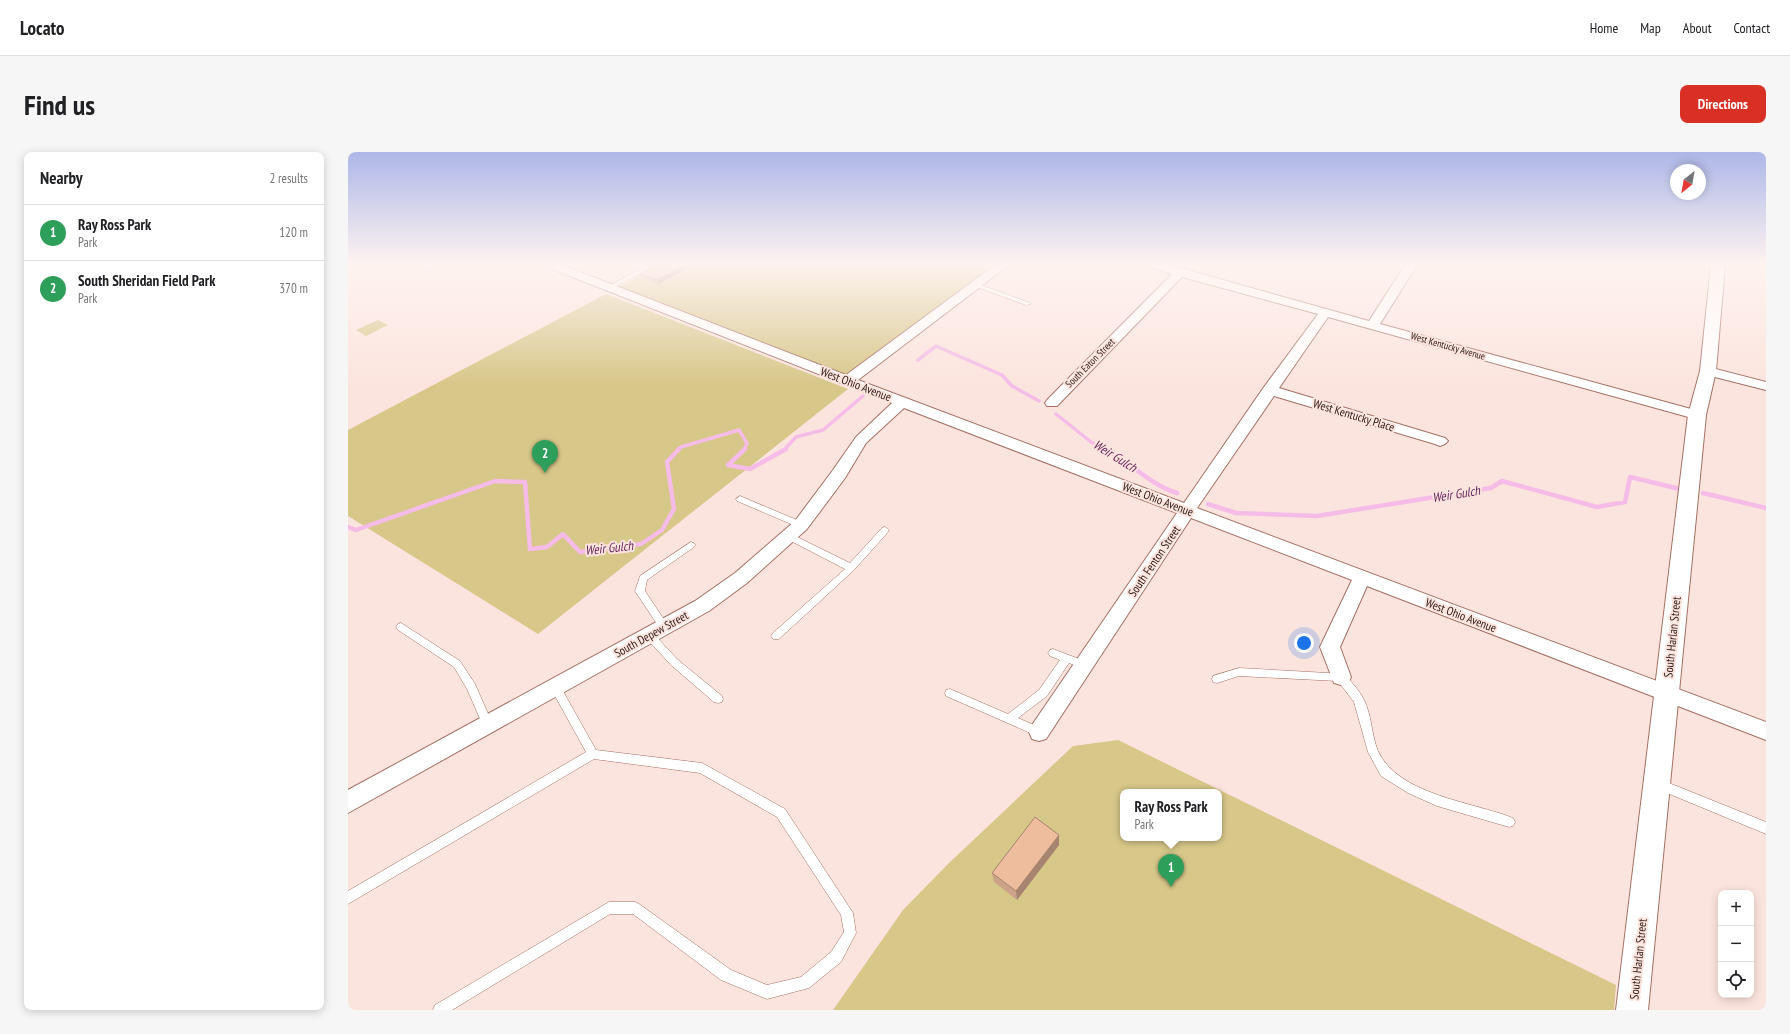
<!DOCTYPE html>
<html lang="en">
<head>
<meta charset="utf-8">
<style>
  :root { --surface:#fff; --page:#f6f6f6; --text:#202124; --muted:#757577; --line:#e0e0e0; --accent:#d93025 }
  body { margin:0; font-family:"PT Sans Narrow",sans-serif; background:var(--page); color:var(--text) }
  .controls { position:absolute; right:12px; bottom:12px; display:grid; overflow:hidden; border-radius:8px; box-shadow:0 2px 10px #0003 }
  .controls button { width:36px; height:36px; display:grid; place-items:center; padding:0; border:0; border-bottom:1px solid var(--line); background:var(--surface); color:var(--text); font:20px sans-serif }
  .compass { position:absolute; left:1322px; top:12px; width:36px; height:36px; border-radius:50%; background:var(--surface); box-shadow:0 2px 10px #0003; rotate:211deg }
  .you { position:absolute; left:956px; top:491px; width:14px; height:14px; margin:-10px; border:3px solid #fff; border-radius:50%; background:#1a73e8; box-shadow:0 0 0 6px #1a73e833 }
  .badge { display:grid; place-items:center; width:26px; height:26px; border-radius:50%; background:var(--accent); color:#fff; font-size:13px; font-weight:700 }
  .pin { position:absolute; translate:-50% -33px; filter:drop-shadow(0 1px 2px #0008) }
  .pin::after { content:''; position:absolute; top:21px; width:14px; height:12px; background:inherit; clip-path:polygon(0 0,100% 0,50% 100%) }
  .popup { position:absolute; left:772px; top:637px; width:102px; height:52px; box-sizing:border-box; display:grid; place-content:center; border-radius:8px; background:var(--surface); filter:drop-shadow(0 1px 3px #0005); font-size:13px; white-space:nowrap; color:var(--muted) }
  .popup b { font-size:15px; color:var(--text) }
  .popup::after { content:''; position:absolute; left:50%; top:100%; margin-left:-8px; border:8px solid transparent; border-top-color:var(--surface) }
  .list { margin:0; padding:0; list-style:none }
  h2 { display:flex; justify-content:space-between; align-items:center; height:52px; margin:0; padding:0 16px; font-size:17px }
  h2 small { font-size:13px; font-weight:400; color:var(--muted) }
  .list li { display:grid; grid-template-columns:26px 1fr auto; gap:12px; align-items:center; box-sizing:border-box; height:56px; padding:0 16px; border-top:1px solid var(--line) }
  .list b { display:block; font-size:15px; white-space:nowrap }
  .list p { margin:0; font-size:13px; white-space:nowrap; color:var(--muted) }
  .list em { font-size:13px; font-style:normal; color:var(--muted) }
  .icon { flex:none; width:22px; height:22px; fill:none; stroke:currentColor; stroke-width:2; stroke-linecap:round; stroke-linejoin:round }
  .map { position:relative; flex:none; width:1418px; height:858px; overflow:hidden; border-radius:8px }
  header { display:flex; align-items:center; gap:24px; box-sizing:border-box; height:56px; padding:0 20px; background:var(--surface); border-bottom:1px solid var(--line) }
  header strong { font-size:19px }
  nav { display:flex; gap:22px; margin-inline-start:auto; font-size:14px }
  .intro { display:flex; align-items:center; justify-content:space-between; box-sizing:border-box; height:96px; padding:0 24px }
  h1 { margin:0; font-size:28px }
  .button { padding:10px 18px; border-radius:8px; background:var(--accent); color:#fff; font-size:14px; font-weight:700 }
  main { display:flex; gap:24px; padding:0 24px }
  aside { flex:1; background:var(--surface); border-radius:8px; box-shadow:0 2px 10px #0003 }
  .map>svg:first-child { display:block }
</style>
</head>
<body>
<header>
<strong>Locato</strong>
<nav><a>Home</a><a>Map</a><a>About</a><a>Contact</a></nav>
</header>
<div class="intro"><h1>Find us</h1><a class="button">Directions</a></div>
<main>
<aside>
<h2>Nearby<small>2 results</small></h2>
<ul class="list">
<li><span class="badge" style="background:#2e9e5b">1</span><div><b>Ray Ross Park</b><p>Park</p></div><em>120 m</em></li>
<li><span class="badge" style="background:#2e9e5b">2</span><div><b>South Sheridan Field Park</b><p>Park</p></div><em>370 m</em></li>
</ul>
</aside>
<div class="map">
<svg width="1418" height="858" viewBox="0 0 1418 858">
  <rect width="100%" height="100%" fill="#fce4de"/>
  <!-- green -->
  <path fill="#d7c789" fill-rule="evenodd" d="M 311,113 L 647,113 L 498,223 L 271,135 Z
    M 258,142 L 500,237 L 190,482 L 0,364 L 0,278 Z
    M 30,168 L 40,173 L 18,184 L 8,178 Z
    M 770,588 L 1268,833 L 1266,858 L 485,858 L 555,758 L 601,711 L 725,594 ZM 775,640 L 871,640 L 871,686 L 775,686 Z"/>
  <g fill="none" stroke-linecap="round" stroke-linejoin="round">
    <!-- stream-far1 -->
    <path stroke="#f4bce7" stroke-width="3.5" d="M 570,208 L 588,194 L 654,223 L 664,234 L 691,249
      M 708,262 L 743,290 L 759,298
      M 330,298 L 333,295 L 391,278 L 399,291 L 396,298
      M 436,298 L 448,285 L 475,278 L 515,244"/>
    <!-- stream -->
    <path stroke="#f4bce7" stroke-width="4.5" d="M 397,297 L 380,313 L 402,317 L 438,297
      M 757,297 C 782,310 802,333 829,341
      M 1355,341 L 1418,356
      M 860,352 L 888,361 L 969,364 L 1143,336 L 1154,329 L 1249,355 L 1277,350 L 1282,325 L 1332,337
      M 0,375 L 8,378 L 147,329 L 177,330 L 182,397 L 199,395 L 215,382 L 232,400 L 293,392 L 314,378 L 326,357 L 319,310 L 331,297"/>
    <defs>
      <path id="lane" d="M 72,113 L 87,113 L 79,117 Z
        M 299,113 L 307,113 L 263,137 L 258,136 Z
        M 628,131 L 682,151 L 683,152 L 678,153 L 626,134 L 625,133 Z
        M 392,344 L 456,371 L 457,373 L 456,375 L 450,375 L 389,349 L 388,347 Z
        M 537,375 L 541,378 L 540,380 L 506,418 L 431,487 L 425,487 L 423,484 L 425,481 L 497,417 L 437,386 L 436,384 L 437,382 L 443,382 L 502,411 L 534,376 Z
        M 343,390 L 346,391 L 347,393 L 346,395 L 299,428 L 297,439 L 321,475 L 319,478 L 313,478 L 287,439 L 292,424 Z
        M 53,471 L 112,509 L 127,532 L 145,573 L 144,576 L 140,578 L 136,576 L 119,537 L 106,515 L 50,478 L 48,475 L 50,472 Z
        M 301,479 L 304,480 L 329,507 L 374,544 L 375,547 L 374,550 L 370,551 L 366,550 L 323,513 L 298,486 L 296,483 L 298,480 Z
        M 705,497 L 739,510 L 741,513 L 739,516 L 736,517 L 721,511 L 699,544 L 670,566 L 695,577 L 696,580 L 695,583 L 691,585 L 687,583 L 598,544 L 597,541 L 598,538 L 602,537 L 660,562 L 691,538 L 712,508 L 702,504 L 700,501 L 702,498 Z
        M 891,516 L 997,522 C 1003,530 1011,538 1015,546 C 1024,562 1023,582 1030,599 C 1050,643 1125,650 1165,666 L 1167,670 L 1165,674 L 1161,675 L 1089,654 L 1060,641 L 1033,624 L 1020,600 L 1006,550 L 990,529 L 891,524 L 869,531 L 865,530 L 864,527 L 865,524 Z
        M 207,531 L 211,532 L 248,598 L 354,611 L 437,657 L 505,761 L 508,781 L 493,810 L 461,836 L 419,847 L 373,828 L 285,762 L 262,762 L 104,858 L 85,858 L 87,853 L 261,750 L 287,750 L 291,752 L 383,818 L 419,833 L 453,825 L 483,800 L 496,780 L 493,763 L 429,665 L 352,621 L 246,607 L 0,752 L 0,739 L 238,600 L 202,535 L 203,532 Z
        M 1311,627 L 1418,670 L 1418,682 L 1307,636 L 1305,632 L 1307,628 Z"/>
      <path id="street" d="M 197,113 L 214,113 L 498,223 L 647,113 L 661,113 L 510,228 L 836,351 L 916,235 L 970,162 L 834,125 L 709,254 L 699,254 L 697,251 L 699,248 L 824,122 L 801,115 L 799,113 L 819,113 L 836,117 L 1021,169 L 1057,113 L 1069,113 L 1032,172 L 1354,260 L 1356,263 L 1354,266 L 1344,266 L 980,165 L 931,236 L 1097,286 L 1100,289 L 1097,292 L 1092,294 L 1087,292 L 926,244 L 849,356 L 1418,570 L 1418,588 L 1019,434 L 992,495 L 1003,525 L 1000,531 L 993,533 L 986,531 L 972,495 L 1004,428 L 843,366 L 698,587 L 691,589 L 684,587 L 681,580 L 684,573 L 829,361 L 556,256 L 518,291 L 497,326 L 459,377 L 399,431 L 361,459 L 0,661 L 0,638 L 347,449 L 387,421 L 447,369 L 485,318 L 508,285 L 544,251 L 199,115 Z
        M 1360,215 L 1418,230 L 1418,238 L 1355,222 L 1353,219 L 1355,216 Z"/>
      <path id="secondary" d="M 1363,113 L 1377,113 L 1368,219 L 1358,263 L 1300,858 L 1268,858 L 1340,263 L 1352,219 Z"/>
    </defs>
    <!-- lane casing -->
    <use href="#lane" stroke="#a57164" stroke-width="1"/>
    <!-- street casing -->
    <use href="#street" stroke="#a57164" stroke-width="2"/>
    <!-- secondary casing -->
    <use href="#secondary" stroke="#a57164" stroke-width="2"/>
    <!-- lane -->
    <use href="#lane" fill="#fff" fill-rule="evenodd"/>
    <!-- street -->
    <use href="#street" fill="#fff" fill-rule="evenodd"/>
    <!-- secondary -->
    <use href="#secondary" fill="#fff" fill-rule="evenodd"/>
  </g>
  <!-- wall -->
  <path fill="#cca388" d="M 308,113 L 345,113 L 311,132 L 294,126 L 292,122 Z
    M 711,683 L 711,693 L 669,748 L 646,730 L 644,721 Z"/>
  <!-- shaded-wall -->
  <path fill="#a6846f" d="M 337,113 L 345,113 L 311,132 L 310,128 Z
    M 711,683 L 711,693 L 669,748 L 668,739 Z"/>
  <!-- building -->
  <path fill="#edbd9e" stroke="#a6846f" d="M 308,113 L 337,113 L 310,128 L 292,122 Z
    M 687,665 L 711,683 L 668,739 L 644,721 Z"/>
  <!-- sky -->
  <linearGradient id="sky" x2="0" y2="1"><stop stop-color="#adb7e8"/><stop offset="0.48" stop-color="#fef3f0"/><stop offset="1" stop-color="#fef3f0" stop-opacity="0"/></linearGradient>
  <rect width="1418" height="233" fill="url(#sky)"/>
  <g text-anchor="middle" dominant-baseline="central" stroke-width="4" stroke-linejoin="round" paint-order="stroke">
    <!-- far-street labels -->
    <g font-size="10" fill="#35201a" stroke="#fce4de">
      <text transform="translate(1100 194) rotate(16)">West Kentucky Avenue</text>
      <text transform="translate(742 211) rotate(-45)">South Eaton Street</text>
    </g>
    <!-- street labels -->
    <g font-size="12" fill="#35201a" stroke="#fce4de">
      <text transform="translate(508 232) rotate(21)">West Ohio Avenue</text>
      <text transform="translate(1006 263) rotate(17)">West Kentucky Place</text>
      <text transform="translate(810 347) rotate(21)">West Ohio Avenue</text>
      <text transform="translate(806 409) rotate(-56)">South Fenton Street</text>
      <text transform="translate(1113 463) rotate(21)">West Ohio Avenue</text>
      <text transform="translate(303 482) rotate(-29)">South Depew Street</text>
      <text transform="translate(1324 485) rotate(-84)">South Harlan Street</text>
      <text transform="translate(1290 807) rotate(-84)">South Harlan Street</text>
    </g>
    <!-- water labels -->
    <g font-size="13" font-style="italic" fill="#67275c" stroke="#fce4de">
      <text transform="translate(767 304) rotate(32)">Weir Gulch</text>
      <text transform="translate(1108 342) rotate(-9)">Weir Gulch</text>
      <text transform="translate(261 396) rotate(-6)">Weir Gulch</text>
    </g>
  </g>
</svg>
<div class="controls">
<button>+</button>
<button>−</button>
<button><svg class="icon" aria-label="locate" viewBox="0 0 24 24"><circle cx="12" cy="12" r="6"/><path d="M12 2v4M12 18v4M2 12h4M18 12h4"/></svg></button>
</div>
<svg class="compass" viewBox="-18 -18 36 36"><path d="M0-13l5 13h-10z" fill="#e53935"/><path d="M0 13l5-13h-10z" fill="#757577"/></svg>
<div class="you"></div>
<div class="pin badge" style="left:823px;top:735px;background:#2e9e5b">1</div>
<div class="popup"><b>Ray Ross Park</b>Park</div>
<div class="pin badge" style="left:197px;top:321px;background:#2e9e5b">2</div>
</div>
</main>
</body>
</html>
